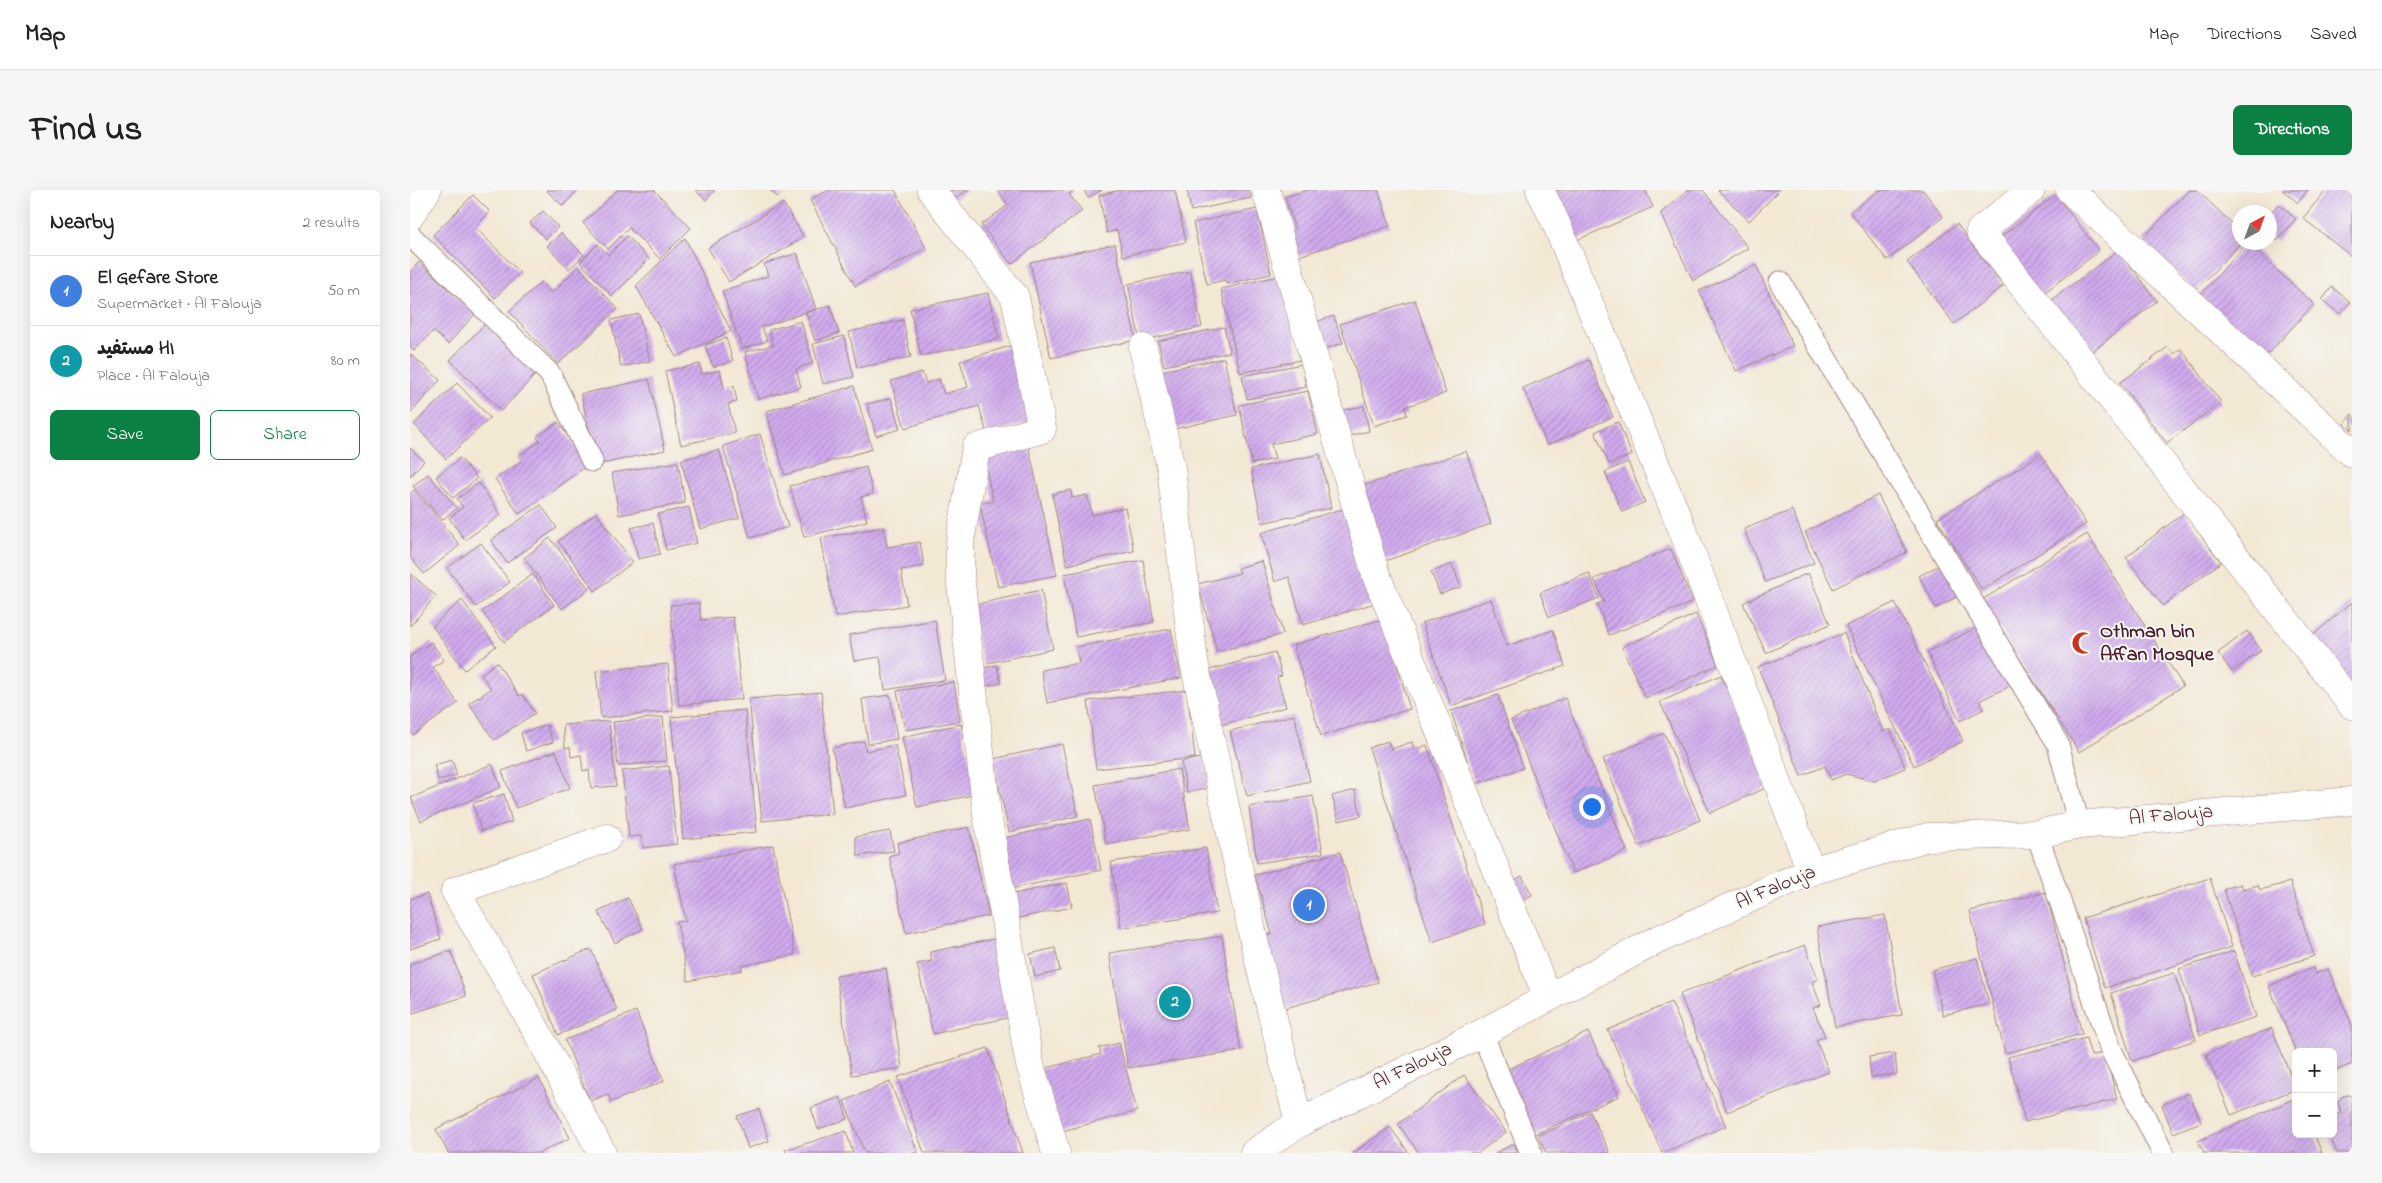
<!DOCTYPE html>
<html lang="en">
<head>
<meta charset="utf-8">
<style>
  :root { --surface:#fff; --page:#f6f6f6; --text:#222; --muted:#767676; --line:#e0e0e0; --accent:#0b8043 }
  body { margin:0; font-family:"Indie Flower","Playpen Sans Arabic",sans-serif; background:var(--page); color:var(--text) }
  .controls { position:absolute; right:15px; bottom:15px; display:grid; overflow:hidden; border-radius:8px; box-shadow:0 5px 20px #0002 }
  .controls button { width:45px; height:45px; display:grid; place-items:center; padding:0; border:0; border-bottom:1px solid var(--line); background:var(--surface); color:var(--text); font:25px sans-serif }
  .compass { position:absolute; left:1822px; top:15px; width:45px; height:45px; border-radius:50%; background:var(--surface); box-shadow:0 5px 20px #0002; rotate:41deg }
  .you { position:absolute; left:1181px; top:616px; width:18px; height:18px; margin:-12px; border:4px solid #fff; border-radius:50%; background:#1a73e8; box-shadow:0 0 0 8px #1a73e833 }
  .badge { display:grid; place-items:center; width:32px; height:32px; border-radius:50%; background:var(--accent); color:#fff; font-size:16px; font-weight:700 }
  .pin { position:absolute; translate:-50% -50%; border:2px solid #fff; box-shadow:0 1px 5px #0006 }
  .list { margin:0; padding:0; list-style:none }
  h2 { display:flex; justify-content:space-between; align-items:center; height:65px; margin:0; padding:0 20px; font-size:21px }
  h2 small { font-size:16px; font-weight:400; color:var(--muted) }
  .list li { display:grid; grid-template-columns:32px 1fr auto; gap:15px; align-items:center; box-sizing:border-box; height:70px; padding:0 20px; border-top:1px solid var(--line) }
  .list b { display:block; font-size:19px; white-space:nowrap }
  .list p { margin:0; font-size:16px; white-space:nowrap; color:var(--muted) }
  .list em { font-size:16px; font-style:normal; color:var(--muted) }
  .actions { display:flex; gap:10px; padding:15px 20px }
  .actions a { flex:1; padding:11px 0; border:1px solid var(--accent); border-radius:8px; text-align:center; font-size:18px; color:var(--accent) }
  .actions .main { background:var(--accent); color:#fff }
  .map { position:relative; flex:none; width:1942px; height:963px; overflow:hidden; border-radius:8px }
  header { display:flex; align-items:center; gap:30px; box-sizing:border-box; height:70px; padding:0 25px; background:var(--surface); border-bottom:1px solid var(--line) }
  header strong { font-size:24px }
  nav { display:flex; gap:28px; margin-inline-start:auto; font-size:18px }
  .intro { display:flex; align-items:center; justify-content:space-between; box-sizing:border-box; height:120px; padding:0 30px }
  h1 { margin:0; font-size:35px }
  .button { padding:12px 22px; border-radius:8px; background:var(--accent); color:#fff; font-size:18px; font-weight:700 }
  main { display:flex; gap:30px; padding:0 30px }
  aside { flex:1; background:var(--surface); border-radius:8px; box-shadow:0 5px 20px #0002 }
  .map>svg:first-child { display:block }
</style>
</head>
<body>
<header>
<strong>Map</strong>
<nav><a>Map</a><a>Directions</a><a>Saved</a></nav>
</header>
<div class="intro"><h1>Find us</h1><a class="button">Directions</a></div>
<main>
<aside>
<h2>Nearby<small>2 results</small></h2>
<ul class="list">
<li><span class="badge" style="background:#3f7fe0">1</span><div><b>El Gefare Store</b><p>Supermarket · Al Falouja</p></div><em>50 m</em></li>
<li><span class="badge" style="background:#0f9aa8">2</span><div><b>مستفيد HI</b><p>Place · Al Falouja</p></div><em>80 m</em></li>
</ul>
<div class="actions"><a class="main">Save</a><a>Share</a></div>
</aside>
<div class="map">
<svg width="1942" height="963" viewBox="0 0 1942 963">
  <defs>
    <pattern id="building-hatch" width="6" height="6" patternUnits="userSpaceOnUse" patternTransform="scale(1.25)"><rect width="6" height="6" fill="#d1abef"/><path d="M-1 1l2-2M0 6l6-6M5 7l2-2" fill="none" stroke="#ac8bc2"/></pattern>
  </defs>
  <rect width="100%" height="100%" fill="#f6f6f2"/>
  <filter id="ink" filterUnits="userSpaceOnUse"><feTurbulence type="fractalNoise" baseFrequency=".02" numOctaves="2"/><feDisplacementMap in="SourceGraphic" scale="10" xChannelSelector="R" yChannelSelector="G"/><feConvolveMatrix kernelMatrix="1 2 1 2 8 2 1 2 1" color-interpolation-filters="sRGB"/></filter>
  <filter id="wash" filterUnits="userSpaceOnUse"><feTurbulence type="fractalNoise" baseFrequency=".0096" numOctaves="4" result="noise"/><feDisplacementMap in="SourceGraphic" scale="20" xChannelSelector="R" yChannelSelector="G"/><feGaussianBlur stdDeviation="1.12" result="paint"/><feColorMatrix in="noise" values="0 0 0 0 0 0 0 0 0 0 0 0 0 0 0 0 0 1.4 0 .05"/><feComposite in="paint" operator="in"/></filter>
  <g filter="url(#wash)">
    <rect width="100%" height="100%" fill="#f3e8d4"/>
    <g id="blocks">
      <!-- building -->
      <path fill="url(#building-hatch)" d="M 136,0 L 168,0 L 153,16 Z
        M 207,0 L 244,0 L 281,38 L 250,69 L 219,38 L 198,59 L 173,33 Z
        M 285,0 L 305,0 L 296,10 Z
        M 360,0 L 375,0 L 367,7 Z
        M 419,0 L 485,0 L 516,58 L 445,96 L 400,10 Z
        M 528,0 L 558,0 L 537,14 Z
        M 587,0 L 665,0 L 659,4 L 672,21 L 601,74 L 571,35 L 598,15 Z
        M 674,0 L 692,0 L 678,8 Z
        M 711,0 L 765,0 L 776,52 L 713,66 L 707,40 L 697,43 L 689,5 Z
        M 777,0 L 839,0 L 841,8 L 781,21 Z
        M 898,0 L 968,0 L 980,36 L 889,66 L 880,40 L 885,39 L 875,7 Z
        M 1145,0 L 1235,0 L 1243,17 L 1167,50 Z
        M 1278,0 L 1293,0 L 1338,58 L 1283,91 L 1251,23 Z
        M 1308,0 L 1370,0 L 1339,31 Z
        M 1469,0 L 1513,0 L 1533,27 L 1477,70 L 1440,22 Z
        M 1779,0 L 1787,0 L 1830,41 L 1830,52 L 1832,52 L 1785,101 L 1732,49 Z
        M 1872,0 L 1898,0 L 1888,13 Z
        M 1916,0 L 1942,0 L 1942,67 L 1893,28 Z
        M 63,5 L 80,22 L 65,37 L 110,83 L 85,108 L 23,45 Z
        M 1646,5 L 1689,61 L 1630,106 L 1587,50 Z
        M 373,13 L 394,47 L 319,92 L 298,58 Z
        M 1868,14 L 1886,29 L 1867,51 L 1860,45 L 1860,24 Z
        M 847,19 L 861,84 L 816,94 L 815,90 L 797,94 L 783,33 Z
        M 133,21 L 148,37 L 136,49 L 120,33 Z
        M 1547,34 L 1593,96 L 1544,134 L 1497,72 Z
        M 151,43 L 174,65 L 159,79 L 137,56 Z
        M 217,46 L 239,69 L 202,106 L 170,72 L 188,54 L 198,65 Z
        M 275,48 L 321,141 L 266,167 L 226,96 Z
        M 1837,53 L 1904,114 L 1857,165 L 1790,105 Z
        M 705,54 L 726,150 L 641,168 L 620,72 Z
        M 1708,60 L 1747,111 L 1679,164 L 1639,112 Z
        M 387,63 L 406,119 L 352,137 L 357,151 L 332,159 L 312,101 L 358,86 L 354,74 Z
        M 9,72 L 65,124 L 38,154 L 23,141 L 4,161 L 0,158 L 0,82 Z
        M 1346,75 L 1383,156 L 1326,181 L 1289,101 Z
        M 169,77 L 208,119 L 148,174 L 99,121 L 131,92 L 141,103 Z
        M 780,81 L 792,137 L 730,151 L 718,94 Z
        M 872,85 L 890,170 L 830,183 L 811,99 Z
        M 1922,97 L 1940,112 L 1930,124 L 1912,110 Z
        M 578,103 L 589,149 L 511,166 L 500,119 Z
        M 1005,110 L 1036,203 L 995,217 L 997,225 L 964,236 L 930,134 Z
        M 420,115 L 429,143 L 405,151 L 396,123 Z
        M 229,124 L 240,171 L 211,177 L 201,130 Z
        M 924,126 L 933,153 L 914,159 L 905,132 Z
        M 493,130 L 501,167 L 447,178 L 439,142 Z
        M 391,131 L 403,173 L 386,179 L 391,197 L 348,209 L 335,162 L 363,155 L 359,140 Z
        M 75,134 L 126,184 L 91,221 L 40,170 Z
        M 814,137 L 820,162 L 754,176 L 748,151 Z
        M 434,146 L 444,187 L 413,194 L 403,154 Z
        M 316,148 L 323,171 L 303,177 L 295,155 Z
        M 604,155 L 626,230 L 577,244 L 569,216 L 495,238 L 481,191 L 512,182 L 516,193 L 529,189 L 534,204 L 558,197 L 550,171 Z
        M 1758,157 L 1764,164 L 1771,159 L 1811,212 L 1757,253 L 1710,193 Z
        M 0,164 L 30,190 L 0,224 Z
        M 814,168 L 827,225 L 764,239 L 751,181 Z
        M 1179,170 L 1203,227 L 1137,255 L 1113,198 Z
        M 290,174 L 292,184 L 310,180 L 314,198 L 324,196 L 327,212 L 318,214 L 325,243 L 271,255 L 255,181 Z
        M 892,174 L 896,197 L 837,209 L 832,186 Z
        M 239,189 L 255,260 L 187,275 L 171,204 Z
        M 47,193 L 80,228 L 36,269 L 4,234 Z
        M 444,196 L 462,259 L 375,285 L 356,221 Z
        M 898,201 L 908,244 L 861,254 L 865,269 L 842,274 L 829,215 Z
        M 481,208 L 490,239 L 466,246 L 457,214 Z
        M 954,216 L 959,241 L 934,247 L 928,221 Z
        M 1942,224 L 1942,240 L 1934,234 Z
        M 148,232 L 178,275 L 109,324 L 85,289 L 112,271 L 108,266 L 130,251 L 127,247 Z
        M 1208,232 L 1222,265 L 1199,274 L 1185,242 Z
        M 350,244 L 378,337 L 340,348 L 313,256 Z
        M 618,254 L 647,385 L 588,397 L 570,314 L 583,311 L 573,264 Z
        M 0,258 L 14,271 L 0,286 Z
        M 309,260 L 329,328 L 290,339 L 271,270 Z
        M 1056,261 L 1081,334 L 972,372 L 947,298 Z
        M 910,264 L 921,318 L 852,333 L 841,279 Z
        M 1631,264 L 1676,334 L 1572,400 L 1527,329 Z
        M 50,268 L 67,288 L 43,308 L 26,287 Z
        M 268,272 L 275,313 L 209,325 L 202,283 Z
        M 1218,272 L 1235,312 L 1212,322 L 1195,282 Z
        M 456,277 L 463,304 L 451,307 L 457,331 L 394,347 L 380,296 Z
        M 18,284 L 47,318 L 32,330 L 3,296 Z
        M 69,293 L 91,325 L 55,350 L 39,328 L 53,317 L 47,309 Z
        M 4,300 L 50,355 L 14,384 L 0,367 L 0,304 Z
        M 661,300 L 662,308 L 677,305 L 682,325 L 715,318 L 724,361 L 657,375 L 642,304 Z
        M 1468,305 L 1497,362 L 1423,399 L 1395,342 Z
        M 131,315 L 147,338 L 97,373 L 81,350 Z
        M 279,317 L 287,353 L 256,360 L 248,324 Z
        M 936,318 L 965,413 L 893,435 L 879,387 L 865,392 L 851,343 Z
        M 1382,320 L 1404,373 L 1355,392 L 1334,339 Z
        M 186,323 L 223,372 L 185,401 L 148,351 Z
        M 1774,323 L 1811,372 L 1753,416 L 1716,367 Z
        M 243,333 L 250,364 L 228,369 L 221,338 Z
        M 474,337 L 477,357 L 510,352 L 514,376 L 491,380 L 497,415 L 425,427 L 411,348 Z
        M 1677,344 L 1773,496 L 1669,562 L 1572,410 Z
        M 140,348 L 179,399 L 152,419 L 114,368 Z
        M 71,353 L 100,392 L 66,417 L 37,378 Z
        M 1261,359 L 1283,412 L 1199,445 L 1187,414 L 1194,412 L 1184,389 Z
        M 733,370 L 744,432 L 666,447 L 654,384 Z
        M 852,371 L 873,444 L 807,462 L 788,394 L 830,383 L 828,378 Z
        M 1535,372 L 1552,404 L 1526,418 L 1509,386 Z
        M 1042,374 L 1051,397 L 1030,404 L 1021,382 Z
        M 0,383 L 26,406 L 0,436 Z
        M 1179,383 L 1189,408 L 1139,427 L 1130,403 Z
        M 1398,383 L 1420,434 L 1356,463 L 1333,413 Z
        M 123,384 L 144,415 L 94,452 L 72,422 Z
        M 631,400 L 643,459 L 573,474 L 559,416 Z
        M 1081,409 L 1097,456 L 1143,440 L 1155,476 L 1041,516 L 1012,433 Z
        M 52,410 L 86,456 L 55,480 L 22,436 Z
        M 1485,412 L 1553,551 L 1504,576 L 1436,436 Z
        M 1942,412 L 1942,497 L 1902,446 Z
        M 289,413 L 291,430 L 323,427 L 332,509 L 269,515 L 260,415 Z
        M 1286,424 L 1308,475 L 1235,508 L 1212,457 Z
        M 973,429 L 1000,519 L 911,546 L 883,455 Z
        M 525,430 L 535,490 L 475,500 L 470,467 L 444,471 L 439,445 Z
        M 1571,436 L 1600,496 L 1569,511 L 1574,519 L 1550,531 L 1517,462 Z
        M 761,439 L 771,488 L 637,513 L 631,480 L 669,473 L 666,457 Z
        M 1837,441 L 1851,460 L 1822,482 L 1808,463 Z
        M 1434,443 L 1473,542 L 1480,539 L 1495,578 L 1464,591 L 1436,584 L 1421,590 L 1415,576 L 1391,586 L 1348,477 Z
        M 21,452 L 34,470 L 23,477 L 48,513 L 3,545 L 0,541 L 0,467 Z
        M 865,462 L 872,486 L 867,487 L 876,517 L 811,535 L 796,481 Z
        M 87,472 L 109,506 L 112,504 L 125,523 L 84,550 L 59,513 L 81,499 L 71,484 Z
        M 258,474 L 263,521 L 191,528 L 186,481 Z
        M 587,475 L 591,493 L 572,497 L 569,479 Z
        M 1311,485 L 1360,596 L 1300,623 L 1250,512 Z
        M 544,492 L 550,531 L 495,540 L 487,501 Z
        M 777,500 L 785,568 L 686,579 L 678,511 Z
        M 411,502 L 423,624 L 352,631 L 339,509 Z
        M 480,505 L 487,549 L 458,554 L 452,509 Z
        M 1088,505 L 1113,578 L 1065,594 L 1041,521 Z
        M 1155,508 L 1217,661 L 1163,683 L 1101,530 Z
        M 335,520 L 347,642 L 273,649 L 261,527 Z
        M 884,525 L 900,591 L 837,606 L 820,541 Z
        M 253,527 L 257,571 L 208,576 L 203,532 Z
        M 199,531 L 206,596 L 181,598 L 179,580 L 173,581 L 171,565 L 161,567 L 160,557 L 155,558 L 153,535 Z
        M 551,534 L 567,604 L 507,617 L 492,547 Z
        M 137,535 L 143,552 L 116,561 L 111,543 Z
        M 1254,543 L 1290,630 L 1229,656 L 1193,569 Z
        M 454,551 L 456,561 L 485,555 L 496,605 L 435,618 L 422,558 Z
        M 978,551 L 981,559 L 1002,552 L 1004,560 L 1017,555 L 1075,734 L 1022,752 L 959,558 Z
        M 652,554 L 668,626 L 599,642 L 583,569 Z
        M 146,561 L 160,598 L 106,618 L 92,581 Z
        M 794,567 L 801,597 L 777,603 L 771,572 Z
        M 42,570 L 47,585 L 28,590 L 24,575 Z
        M 82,574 L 91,597 L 11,631 L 1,608 Z
        M 259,576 L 267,654 L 233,658 L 231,646 L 219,647 L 212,581 Z
        M 769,579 L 780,639 L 696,654 L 685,595 Z
        M 945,600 L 951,626 L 929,631 L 922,606 Z
        M 94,604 L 102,632 L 71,641 L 63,613 Z
        M 903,606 L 913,663 L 847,673 L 839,617 Z
        M 680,629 L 691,680 L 600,699 L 589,649 Z
        M 559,637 L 579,726 L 496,743 L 479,666 L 489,663 L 487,653 Z
        M 480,641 L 484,661 L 448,666 L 445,647 Z
        M 363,655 L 385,765 L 331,776 L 332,780 L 278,791 L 267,732 L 276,731 L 264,674 Z
        M 796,658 L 807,723 L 711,738 L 701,672 Z
        M 930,662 L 968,792 L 872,819 L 851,747 L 862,744 L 845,685 Z
        M 1112,686 L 1122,705 L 1105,714 L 1095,695 Z
        M 1800,688 L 1822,757 L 1695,798 L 1673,728 Z
        M 1880,692 L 1904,766 L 1842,786 L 1814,699 L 1831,694 L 1833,699 L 1848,695 L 1850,700 Z
        M 657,693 L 662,717 L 608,728 L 603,704 Z
        M 1636,702 L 1672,844 L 1595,863 L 1560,721 Z
        M 17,704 L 31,749 L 0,759 L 0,709 Z
        M 218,708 L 233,739 L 205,753 L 188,722 Z
        M 1475,725 L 1492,825 L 1425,837 L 1407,737 Z
        M 812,746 L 831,861 L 718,878 L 699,763 Z
        M 584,749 L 601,827 L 523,844 L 507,774 L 522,771 L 520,762 Z
        M 1395,755 L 1408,789 L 1402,792 L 1411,815 L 1403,818 L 1415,846 L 1406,850 L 1419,882 L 1317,922 L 1270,804 Z
        M 645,758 L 650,781 L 625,787 L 620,764 Z
        M 181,759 L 207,820 L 148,845 L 123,784 Z
        M 41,761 L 56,806 L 0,824 L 0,774 Z
        M 1824,761 L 1846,827 L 1790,845 L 1769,779 Z
        M 1567,768 L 1579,814 L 1533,825 L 1522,780 Z
        M 476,778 L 492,878 L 442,885 L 426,786 Z
        M 1903,778 L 1905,784 L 1918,779 L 1942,835 L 1942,874 L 1923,882 L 1923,862 L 1886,862 L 1859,796 Z
        M 1764,783 L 1786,850 L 1722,871 L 1701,803 Z
        M 1261,812 L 1316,936 L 1252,963 L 1198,840 Z
        M 226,821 L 254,891 L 201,912 L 198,904 L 180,911 L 155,850 Z
        M 1862,838 L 1886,899 L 1821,925 L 1796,864 Z
        M 1178,842 L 1209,906 L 1122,946 L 1092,882 Z
        M 1676,848 L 1681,866 L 1695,862 L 1707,909 L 1615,932 L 1598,867 Z
        M 709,853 L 727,921 L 645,943 L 629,880 L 691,864 L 689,858 Z
        M 578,858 L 613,963 L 514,963 L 488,887 Z
        M 1485,863 L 1487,884 L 1461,887 L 1459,867 Z
        M 1054,885 L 1096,942 L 1068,963 L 1009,963 L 988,934 Z
        M 129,888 L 160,948 L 129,963 L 38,963 L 26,939 Z
        M 480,892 L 508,963 L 455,963 L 434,911 Z
        M 1779,903 L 1791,932 L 1763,943 L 1752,915 Z
        M 1939,905 L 1942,908 L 1942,963 L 1927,963 L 1919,944 L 1923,944 L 1923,926 L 1931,923 L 1928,911 L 1933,906 Z
        M 430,907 L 438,929 L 408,939 L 401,918 Z
        M 1886,908 L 1886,944 L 1904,944 L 1912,963 L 1794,963 L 1788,951 Z
        M 349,919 L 359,951 L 338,958 L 327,926 Z
        M 1180,922 L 1200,963 L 1136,963 L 1128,946 Z
        M 980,937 L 999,963 L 943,963 Z
        M 436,941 L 443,963 L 376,963 L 375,960 Z
        M 1104,954 L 1108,963 L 1085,963 Z"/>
    </g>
  </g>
  <g filter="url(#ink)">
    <use href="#blocks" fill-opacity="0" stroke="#9e8480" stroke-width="1"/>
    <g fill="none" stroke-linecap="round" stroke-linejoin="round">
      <defs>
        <path id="lane" d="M 0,45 L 140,184 L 182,271
          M 1370,92 L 1648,554 L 1669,635
          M 1627,644 L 1701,860 L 1753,963
          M 1072,843 L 1121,963"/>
        <path id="street" d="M 521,0 L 605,107 L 632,239 L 566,258 L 550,352 L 550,385 L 577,624 L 619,871 L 646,963
          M 856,0 L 965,382 L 1138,808
          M 1130,0 L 1146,33 L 1273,341 L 1401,681
          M 1621,0 L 1570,41 L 1942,515
          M 1660,0 L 1942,263
          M 0,26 L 17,0
          M 733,158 L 761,278 L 784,472 L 845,755 L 889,933
          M 192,963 L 119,827 L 45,701 L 197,648"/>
        <path id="secondary" d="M 844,963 L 889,933 L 1072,843 L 1247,750 L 1401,681 L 1518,647 L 1627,644 L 1669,635 L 1942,611"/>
      </defs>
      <!-- lane casing -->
      <use href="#lane" stroke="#9e8480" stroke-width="23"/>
      <!-- street casing -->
      <use href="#street" stroke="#9e8480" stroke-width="29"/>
      <!-- secondary casing -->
      <use href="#secondary" stroke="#9e8480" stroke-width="29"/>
      <!-- lane -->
      <use href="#lane" stroke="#fff" stroke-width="21"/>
      <!-- street -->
      <use href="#street" stroke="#fff" stroke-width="28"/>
      <!-- secondary -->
      <use href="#secondary" stroke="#fff" stroke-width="28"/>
    </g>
  </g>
  <!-- icons -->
  <defs>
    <symbol id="mosque-bare" viewBox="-9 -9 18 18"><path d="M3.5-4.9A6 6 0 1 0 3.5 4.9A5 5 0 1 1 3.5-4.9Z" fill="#c8321e" stroke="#f6f6f2" stroke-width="2.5" paint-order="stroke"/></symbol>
  </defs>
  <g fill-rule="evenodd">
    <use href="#mosque-bare" x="1657" y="437" width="32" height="32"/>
  </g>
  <g text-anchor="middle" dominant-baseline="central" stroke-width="4" stroke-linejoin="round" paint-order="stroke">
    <!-- poi labels -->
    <g font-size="20" font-weight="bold" fill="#4a1f2b" stroke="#f6f6f2" text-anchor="start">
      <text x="1690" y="442">Othman bin<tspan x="1690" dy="23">Affan Mosque</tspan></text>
    </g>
    <!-- street labels -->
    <g font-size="20" fill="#4a1f2b" stroke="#f6f6f2">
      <text transform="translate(1761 626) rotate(-5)">Al Falouja</text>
      <text transform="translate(1366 698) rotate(-23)">Al Falouja</text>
      <text transform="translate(1003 877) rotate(-26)">Al Falouja</text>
    </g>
  </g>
</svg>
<div class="controls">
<button>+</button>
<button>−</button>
</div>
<svg class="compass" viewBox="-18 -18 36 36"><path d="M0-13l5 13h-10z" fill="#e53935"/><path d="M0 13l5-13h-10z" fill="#767676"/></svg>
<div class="you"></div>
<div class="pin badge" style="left:899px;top:715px;background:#3f7fe0">1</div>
<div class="pin badge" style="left:765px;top:812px;background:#0f9aa8">2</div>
</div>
</main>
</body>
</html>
